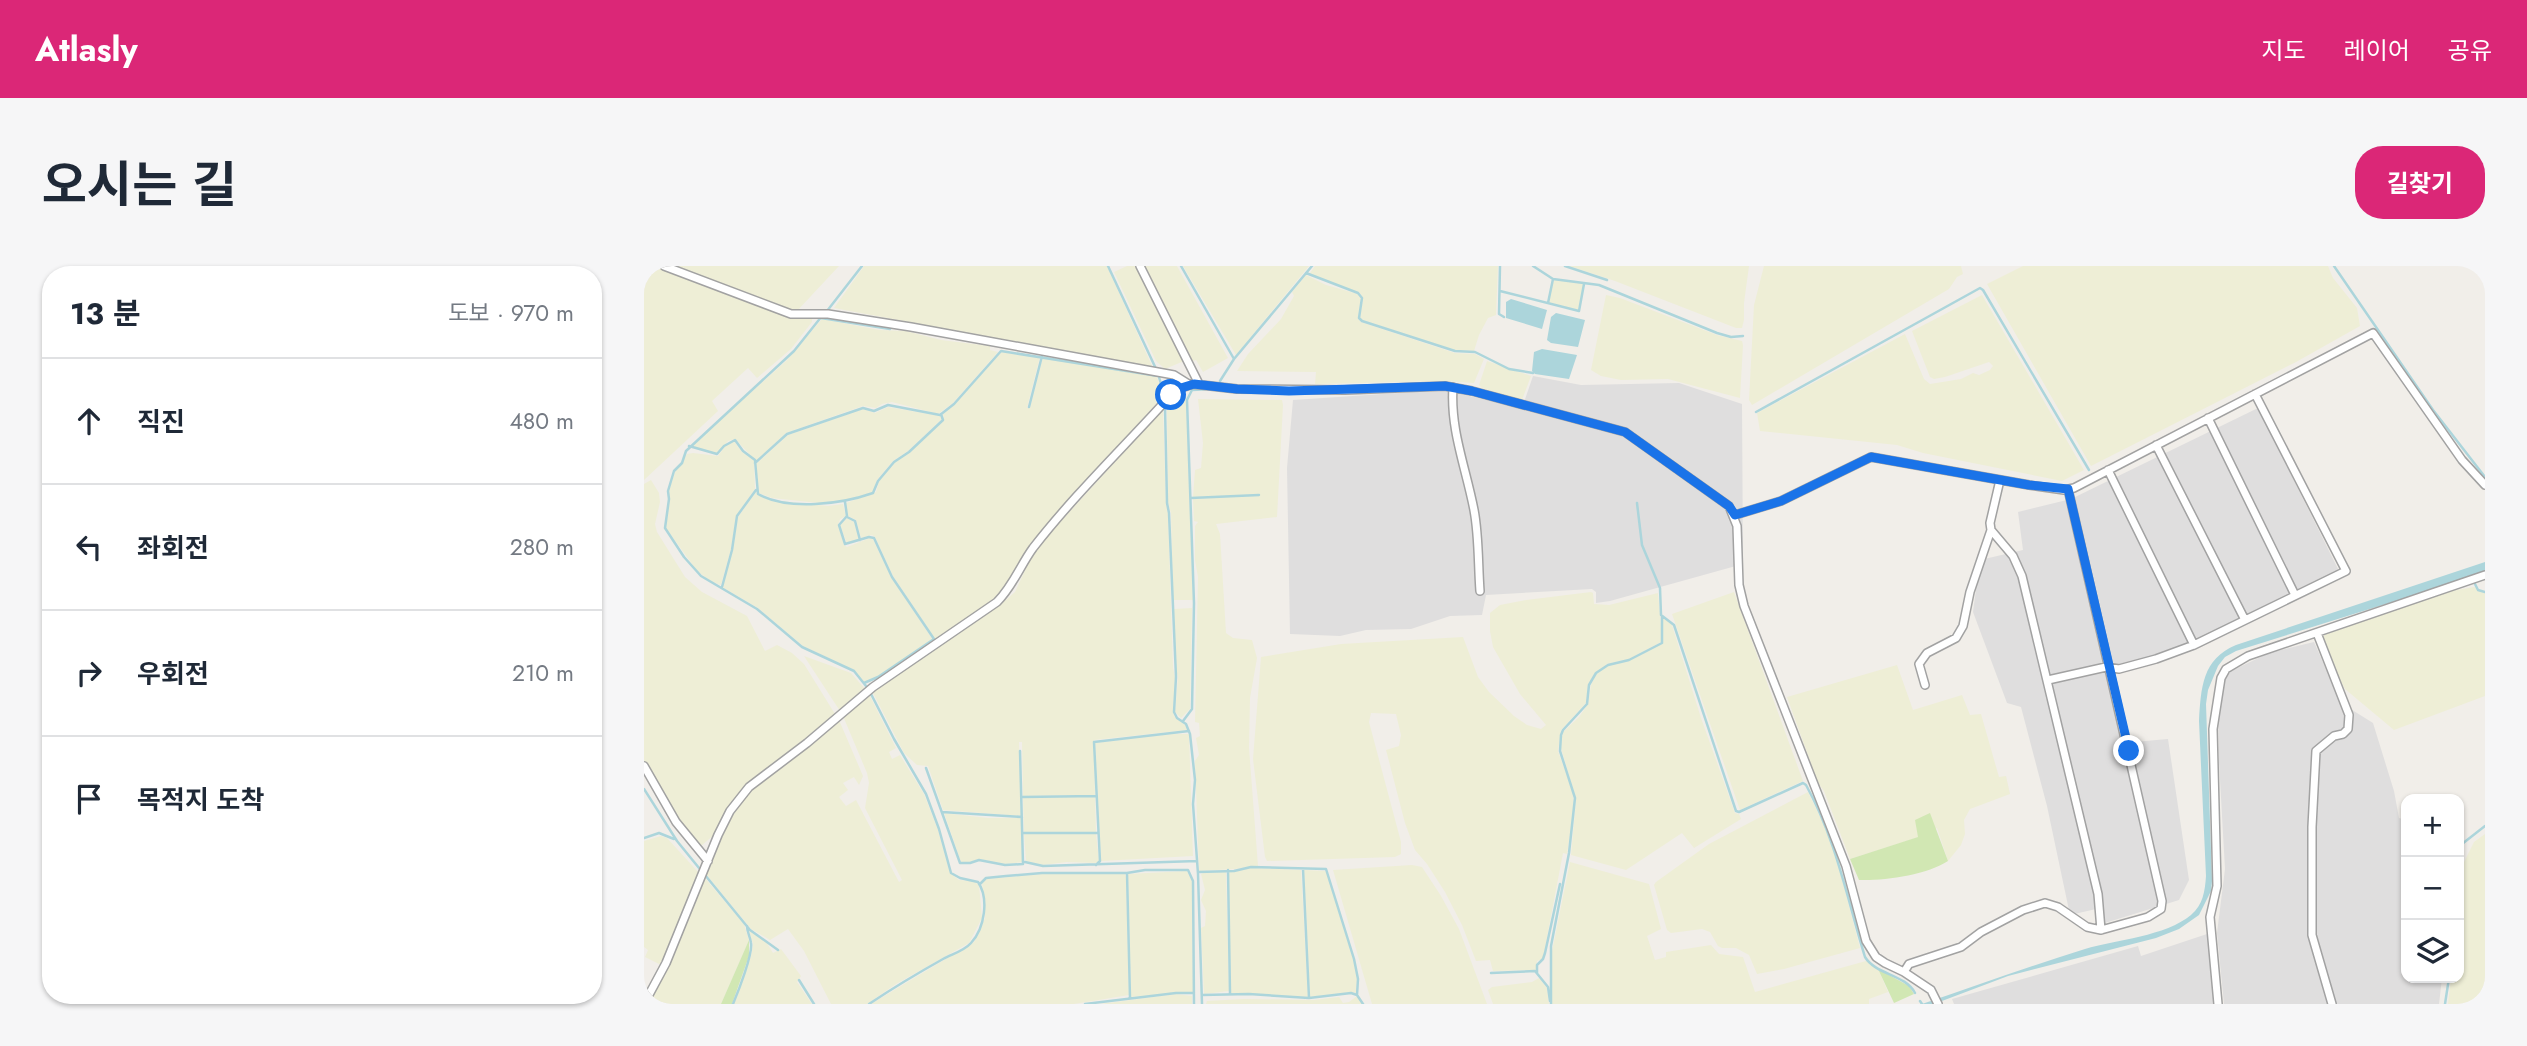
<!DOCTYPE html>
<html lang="ko">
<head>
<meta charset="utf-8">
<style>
  :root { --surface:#fff; --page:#f6f6f7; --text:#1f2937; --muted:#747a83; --line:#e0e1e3; --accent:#db2777 }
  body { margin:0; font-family:Jost,"Noto Sans KR",sans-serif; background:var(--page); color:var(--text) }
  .controls { position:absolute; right:21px; bottom:21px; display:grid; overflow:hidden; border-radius:14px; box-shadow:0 2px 5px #0004 }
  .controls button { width:63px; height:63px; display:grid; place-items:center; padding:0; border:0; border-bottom:2px solid var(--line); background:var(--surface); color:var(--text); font:35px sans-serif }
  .stop { position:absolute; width:21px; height:21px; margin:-16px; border:5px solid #1a73e8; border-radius:50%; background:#fff }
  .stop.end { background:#1a73e8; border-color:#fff; box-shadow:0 2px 7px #0008 }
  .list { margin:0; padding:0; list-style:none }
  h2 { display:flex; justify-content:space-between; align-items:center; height:91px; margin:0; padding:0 28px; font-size:30px }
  h2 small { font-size:23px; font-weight:400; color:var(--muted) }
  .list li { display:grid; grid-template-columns:46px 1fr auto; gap:21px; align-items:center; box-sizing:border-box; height:126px; padding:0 28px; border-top:2px solid var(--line) }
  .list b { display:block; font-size:26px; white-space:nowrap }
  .list em { font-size:23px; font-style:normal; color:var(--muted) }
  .icon { flex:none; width:38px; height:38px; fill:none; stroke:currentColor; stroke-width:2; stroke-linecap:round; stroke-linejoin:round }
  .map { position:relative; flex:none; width:1841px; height:738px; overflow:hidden; border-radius:28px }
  header { display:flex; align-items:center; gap:42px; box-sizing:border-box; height:98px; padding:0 35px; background:var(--accent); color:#fff }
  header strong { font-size:33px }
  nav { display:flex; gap:38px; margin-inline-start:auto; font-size:24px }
  .intro { display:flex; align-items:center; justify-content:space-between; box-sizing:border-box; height:168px; padding:0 42px }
  h1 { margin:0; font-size:49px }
  .button { padding:18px 32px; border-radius:28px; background:var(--accent); color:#fff; font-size:24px; font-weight:700 }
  main { display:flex; gap:42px; padding:0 42px }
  aside { flex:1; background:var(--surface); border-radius:28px; box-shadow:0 2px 5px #0004 }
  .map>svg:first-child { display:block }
</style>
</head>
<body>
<header>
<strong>Atlasly</strong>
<nav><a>지도</a><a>레이어</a><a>공유</a></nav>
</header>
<div class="intro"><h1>오시는 길</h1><a class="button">길찾기</a></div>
<main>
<aside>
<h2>13 분<small>도보 · 970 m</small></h2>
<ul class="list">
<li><svg class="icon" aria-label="ahead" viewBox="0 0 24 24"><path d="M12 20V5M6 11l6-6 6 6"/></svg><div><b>직진</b></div><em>480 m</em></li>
<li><svg class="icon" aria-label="left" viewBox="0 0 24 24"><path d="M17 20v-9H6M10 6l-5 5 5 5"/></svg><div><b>좌회전</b></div><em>280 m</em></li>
<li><svg class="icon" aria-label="right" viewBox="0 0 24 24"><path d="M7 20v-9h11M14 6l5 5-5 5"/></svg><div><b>우회전</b></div><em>210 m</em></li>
<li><svg class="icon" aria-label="arrive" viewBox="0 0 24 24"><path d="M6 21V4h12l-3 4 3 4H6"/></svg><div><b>목적지 도착</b></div></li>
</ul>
</aside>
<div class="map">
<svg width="1841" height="738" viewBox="0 0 1841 738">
  <rect width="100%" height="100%" fill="#f1eee9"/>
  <!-- residential -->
  <path fill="#dfdede" d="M 889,110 L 937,119 L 1035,117 L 1098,138 L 1099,298 L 966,335 L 952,337 L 952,326 L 948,323 L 842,329 L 838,349 L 806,350 L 767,363 L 722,364 L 696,370 L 646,368 L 643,202 L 649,134 L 799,124 L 878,142 Z
    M 1614,142 L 1695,305 L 1545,377 L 1518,389 L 1464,407 L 1479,477 L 1524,473 L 1545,614 L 1535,634 L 1461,657 L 1452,643 L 1426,649 L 1403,540 L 1377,441 L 1363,437 L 1329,346 L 1336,294 L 1379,284 L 1374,246 L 1427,233 Z
    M 1670,376 L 1697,437 L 1729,457 L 1750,525 L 1755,552 L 1762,554 L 1762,712 L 1798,712 L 1795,738 L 1580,738 L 1573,667 L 1581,603 L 1575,496 L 1574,448 L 1578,415 L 1585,406 L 1625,387 Z
    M 1566,667 L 1572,738 L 1310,738 L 1308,733 L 1494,680 L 1497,690 Z"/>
  <!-- farmland -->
  <path fill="#eeeed6" d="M 0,0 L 9,0 L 147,51 L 168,53 L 168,56 L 147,83 L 113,112 L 104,102 L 68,135 L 74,145 L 0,214 Z
    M 28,0 L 195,0 L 153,45 Z
    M 220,0 L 463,0 L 509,102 L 190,42 Z
    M 483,0 L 493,0 L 540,95 L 521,103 L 512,95 L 470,6 Z
    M 501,0 L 533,0 L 584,92 L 559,106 L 552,94 L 549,95 Z
    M 539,0 L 665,0 L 592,89 Z
    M 671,0 L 854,0 L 852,49 L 844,52 L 835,69 L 830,85 L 810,84 L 718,54 L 716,52 L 719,32 L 716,27 L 671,11 L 666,7 Z
    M 925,0 L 1105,0 L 1100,37 L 1100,54 L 1098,62 L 1092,62 L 971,15 Z
    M 1120,0 L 1317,0 L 1319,8 L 1313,11 L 1305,23 L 1108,139 L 1105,134 L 1110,39 Z
    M 1379,0 L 1684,0 L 1689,12 L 1713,42 L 1716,60 L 1652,96 L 1447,200 L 1343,18 Z
    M 662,9 L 682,19 L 714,28 L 717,32 L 714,53 L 717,56 L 811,87 L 831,88 L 840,93 L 830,117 L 801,115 L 671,118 L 672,106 L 593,105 L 604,88 L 637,53 L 650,30 L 648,26 Z
    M 910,13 L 940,17 L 934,44 L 904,37 Z
    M 962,29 L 976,32 L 1073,69 L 1098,75 L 1099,79 L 1096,132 L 1024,113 L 977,114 L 957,110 L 947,104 Z
    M 1338,29 L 1440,204 L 1418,215 L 1279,187 L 1253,179 L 1116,165 L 1113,147 L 1261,68 L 1280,113 L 1286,118 L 1317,113 L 1329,107 L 1335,109 L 1346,104 L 1349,100 L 1345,96 L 1301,111 L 1290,113 L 1286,111 L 1268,65 Z
    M 178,53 L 235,64 L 262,65 L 297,74 L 346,80 L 346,84 L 354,86 L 309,137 L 294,148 L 248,136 L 238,138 L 232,142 L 219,140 L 142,167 L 112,195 L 91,173 L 84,175 L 73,188 L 47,180 L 142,95 Z
    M 357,86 L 396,91 L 383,142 L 386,142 L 390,126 L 399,91 L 513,111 L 519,130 L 395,269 L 363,319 L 350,334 L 291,373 L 249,310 L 231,271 L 228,269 L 217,272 L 212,254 L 204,250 L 202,237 L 232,226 L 235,215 L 251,196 L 266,186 L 300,154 L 299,148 L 310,139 Z
    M 843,95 L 887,110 L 878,134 L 838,122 L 835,119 Z
    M 538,127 L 542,130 L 549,334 L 529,334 L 527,247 L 524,237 L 523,143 L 527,134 Z
    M 554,133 L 638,134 L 639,139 L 633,251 L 572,258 L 576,268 L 582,367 L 589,372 L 608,374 L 613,392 L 606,432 L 605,482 L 614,600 L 591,603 L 555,605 L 551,495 L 555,489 L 552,472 L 556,470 L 555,457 L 551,456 L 554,311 L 551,294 L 551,260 L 554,256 L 550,255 L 549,233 L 617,229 L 549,231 L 551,204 L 557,202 L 559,177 Z
    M 244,141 L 297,150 L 299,152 L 264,185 L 249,195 L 233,214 L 229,227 L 184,238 L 128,232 L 115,227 L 112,198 L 144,169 L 219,143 L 231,147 Z
    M 519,143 L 522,238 L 524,247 L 529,401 L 531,412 L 529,446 L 530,450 L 541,459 L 544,464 L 450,474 L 451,529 L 379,530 L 378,476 L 375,476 L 377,550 L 299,544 L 284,500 L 273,499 L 260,487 L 228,425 L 363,333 L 371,326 L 390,285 Z
    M 90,175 L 98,186 L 110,194 L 111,223 L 92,250 L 87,283 L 77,319 L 68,316 L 53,305 L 22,262 L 26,233 L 25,225 L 31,206 L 43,188 L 49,187 L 74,190 L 81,180 Z
    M 7,214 L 15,227 L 16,236 L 11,258 L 13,266 L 41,311 L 58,326 L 103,350 L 121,385 L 133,379 L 148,387 L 160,398 L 191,448 L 161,474 L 113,511 L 71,568 L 57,580 L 52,578 L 35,555 L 0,495 L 0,218 Z
    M 112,226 L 118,231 L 127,234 L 184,240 L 199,238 L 202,250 L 196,253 L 194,259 L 200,279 L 203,281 L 226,272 L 229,273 L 247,311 L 289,374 L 234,410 L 220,416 L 210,404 L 159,380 L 114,342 L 78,321 L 89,284 L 94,251 Z
    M 203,252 L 210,256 L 215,273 L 203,278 L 196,259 Z
    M 1830,321 L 1841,327 L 1841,430 L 1750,464 L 1701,423 L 1685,394 L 1679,374 L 1680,369 L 1801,326 Z
    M 947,326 L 949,327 L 950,338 L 965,339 L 1014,327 L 1018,370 L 1017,376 L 985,393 L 963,398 L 951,407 L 944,419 L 942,437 L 917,464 L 914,485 L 929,527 L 930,543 L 923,588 L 919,587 L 900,687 L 899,693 L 893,695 L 892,704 L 849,705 L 846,694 L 832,695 L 818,659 L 801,626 L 783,598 L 771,584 L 761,557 L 742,484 L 755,480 L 757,469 L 752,448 L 727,447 L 725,456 L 757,576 L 757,588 L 751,591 L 623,595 L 621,591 L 609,493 L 617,391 L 697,378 L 819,371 L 834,411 L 845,426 L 870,450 L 883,459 L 897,463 L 902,459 L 876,428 L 849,381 L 846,365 L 846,347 L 856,339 L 882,334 Z
    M 1090,326 L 1159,515 L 1096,544 L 1028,348 Z
    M 548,342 L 546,443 L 537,452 L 531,446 L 534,411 L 531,401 L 530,343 Z
    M 1019,352 L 1027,356 L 1057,452 L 1091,547 L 1095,548 L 1097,553 L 1050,582 L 1038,567 L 982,604 L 927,589 L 932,533 L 916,479 L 919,466 L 935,451 L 944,438 L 947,419 L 952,408 L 965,399 L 985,395 L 1019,377 Z
    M 160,390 L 207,407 L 221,423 L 196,445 Z
    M 1253,399 L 1269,444 L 1318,429 L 1326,449 L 1337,448 L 1355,511 L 1362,510 L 1366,528 L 1326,543 L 1320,554 L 1321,568 L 1317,579 L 1304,595 L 1293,562 L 1275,571 L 1206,593 L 1180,525 L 1174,517 L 1143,431 Z
    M 225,428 L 252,482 L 245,486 L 248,493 L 256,489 L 280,528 L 294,564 L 306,607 L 315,614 L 330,615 L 335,619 L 338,652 L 325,677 L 252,718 L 223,738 L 187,738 L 160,685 L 144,663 L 126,674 L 107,663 L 61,607 L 77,570 L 96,537 L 116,516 L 195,454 L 219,510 L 215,519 L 210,511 L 199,517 L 204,524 L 195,531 L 202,540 L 212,534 L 255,616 L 258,614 L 221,542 L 225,517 L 223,507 L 199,450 Z
    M 527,468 L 545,468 L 549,590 L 457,595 L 451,477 Z
    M 1164,526 L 1181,561 L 1195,602 L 1216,682 L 1140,703 L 1113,708 L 1105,689 L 1092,682 L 1078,682 L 1074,680 L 1066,666 L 1058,663 L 1027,667 L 1023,664 L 1010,619 L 1012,616 L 1065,578 Z
    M 451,530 L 452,566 L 380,567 L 379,532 Z
    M 300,547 L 344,552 L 377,552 L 380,596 L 361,598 L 335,593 L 325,596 L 317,596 Z
    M 380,568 L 452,568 L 455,595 L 452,597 L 423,596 L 398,599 L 382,595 Z
    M 1841,568 L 1841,738 L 1804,738 L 1807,712 L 1815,712 L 1815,606 L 1830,576 Z
    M 17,570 L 23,572 L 55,607 L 17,699 L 1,691 L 4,684 L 0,681 L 0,575 Z
    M 926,596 L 1005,618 L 1017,663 L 1003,670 L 1011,694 L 1022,691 L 1022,686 L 1067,679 L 1075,688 L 1099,691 L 1111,726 L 1222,695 L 1234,703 L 1244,726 L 1225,733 L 1225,738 L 908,738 L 908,685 Z
    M 768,599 L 778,601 L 797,630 L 815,663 L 843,738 L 728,738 L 689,604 Z
    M 607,602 L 657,604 L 664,731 L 587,727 L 584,605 Z
    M 660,604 L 681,605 L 683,607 L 709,693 L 713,713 L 712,727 L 708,726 L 666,731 Z
    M 543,605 L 548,615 L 549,726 L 487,731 L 484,608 Z
    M 564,605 L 582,605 L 585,725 L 560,728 L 557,662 L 561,660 L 562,645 L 557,634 L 561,624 L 557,608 Z
    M 473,607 L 481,608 L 482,611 L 485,729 L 430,738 L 227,738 L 330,676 L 341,652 L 338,617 L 343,613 L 398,608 Z
    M 60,611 L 100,658 L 105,674 L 77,738 L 3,738 L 14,720 Z
    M 104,662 L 123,677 L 129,687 L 137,683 L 157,710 L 153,716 L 168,738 L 90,738 L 107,690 L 109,678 Z
    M 895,712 L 903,722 L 905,738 L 849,738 L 844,724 L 848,721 L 888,716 Z
    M 532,728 L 548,730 L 548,738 L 456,738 Z
    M 713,730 L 718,738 L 562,738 L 563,735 L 600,733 L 670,734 L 695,731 L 699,737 L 705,736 Z"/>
  <!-- grass -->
  <path fill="#d1e7b3" d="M 1286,547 L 1304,595 C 1283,609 1239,615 1215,614 L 1206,593 L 1274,571 L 1271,554 Z
    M 105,674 L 105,690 L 88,738 L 77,738 Z
    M 1234,703 L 1265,720 L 1270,728 L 1250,737 Z"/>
  <!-- water -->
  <path fill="#acd5db" d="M 867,33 L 903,44 L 898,63 L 862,52 L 862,36 Z
    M 912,47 L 941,54 L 934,81 L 907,77 L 903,74 L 907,51 Z
    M 898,83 L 933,89 L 925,113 L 891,108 L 888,105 L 890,86 Z
    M 1841,296 L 1841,305 L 1834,309 L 1592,385 L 1581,391 L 1574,400 L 1564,424 L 1562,438 L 1568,615 L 1567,625 L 1555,649 L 1535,663 L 1512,672 L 1364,710 L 1290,738 L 1278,738 C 1332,720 1386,700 1441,683 C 1472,674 1522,670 1547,649 C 1559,639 1561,625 1562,610 L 1555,455 C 1557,422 1558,393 1592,379 Z"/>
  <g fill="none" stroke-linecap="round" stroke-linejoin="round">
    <!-- stream -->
    <path stroke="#acd5db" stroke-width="2.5" d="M 464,0 L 513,105
      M 537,0 L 590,93
      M 856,0 L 855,48 L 860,51
      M 889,0 L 909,13 L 955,19 L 1073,67 L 1087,71 L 1099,70
      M 921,0 L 963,14
      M 1690,0 L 1789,144 L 1841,211
      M 662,7 L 714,27 L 718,32 L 715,52 L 718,55 L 811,85 L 831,86 L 865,103 L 889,107
      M 856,25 L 935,45 L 940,18
      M 904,37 L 909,13
      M 183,45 L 218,0
      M 178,50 L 150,85 L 42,185 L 38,197 L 30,205 L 24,225 L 25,233 L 21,262 L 40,291 L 57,310 L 113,343 L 158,381 L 210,405 L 222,420
      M 177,52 L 246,63
      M 515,111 L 520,129
      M 576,115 L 590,93 L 668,0
      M 521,140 L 523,237 L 525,247 L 532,411 L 530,446 L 533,452 L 542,458 L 546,468 L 551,514 L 549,538 L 554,608 L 558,738
      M 385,141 L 398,90
      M 1112,146 L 1336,22 L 1339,24 L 1445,204
      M 45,180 L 73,188 L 80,180 L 91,174 L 99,185 L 111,194 L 114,228 C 145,245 198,238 229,227 L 234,215 L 250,196 L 265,186 L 299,154 L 297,148
      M 111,197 L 143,168 L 219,142 L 230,145 L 244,139 L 296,149 L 310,138 L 357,85 L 514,110
      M 547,232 L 615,229
      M 201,236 L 203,250 L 195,259 L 201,278 L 225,271 L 230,272 L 248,311 L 290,373 L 234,411 L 220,417
      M 993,237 L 998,279 L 1016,322 L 1017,349 L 1030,359 L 1092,545 L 1095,546 L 1159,517 L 1162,519 C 1192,573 1203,632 1221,691 C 1232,709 1261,708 1271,727
      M 203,251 L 211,255 L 216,274
      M 1830,316 L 1834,324 L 1841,326
      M 78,321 L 88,284 L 93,250 L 112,224
      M 539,455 L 548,443 L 550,337 L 543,134 L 548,124 L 568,123
      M 282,502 L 316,597 L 326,597 L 335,594 L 361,599 L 379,598 L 376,485
      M 0,523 L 33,575 L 55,602
      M 378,531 L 452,530
      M 298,546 L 378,551
      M 379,567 L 453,567
      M 0,572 L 15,567 L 30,573
      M 1815,591 L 1818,578 L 1841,560
      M 381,596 L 399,600 L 553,595
      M 452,599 L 456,595 L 450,476 L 545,465
      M 659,603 L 665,732
      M 584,604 L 586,727
      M 554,606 L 590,605 L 607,601 L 682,603 L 710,693 L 714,713 L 713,729
      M 61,609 L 106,664 L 134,684
      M 336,618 L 342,612 L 362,610 L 398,607 L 483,607
      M 847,707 L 891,705 L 904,721 L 906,735
      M 893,707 L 893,699 L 899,693 L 901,687 L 916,618
      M 155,714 L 170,738
      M 558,729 L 605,728 L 665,732 L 707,727 L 713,729 L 719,738
      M 486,732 L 483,607 L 501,604 L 544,604 L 549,615 L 550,738
      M 1276,735 L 1278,738
      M 89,738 C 94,726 109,688 107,677 C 106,670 103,666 103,660
      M 225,738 C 249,722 274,707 299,693 C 308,688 320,685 327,677 C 341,662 345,632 334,616 L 316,612 L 307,607 L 295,563 L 282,528 L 250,473 L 226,426
      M 441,738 L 532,727 L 550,727
      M 907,738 L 907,680 L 925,587 L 931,532 L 916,485 L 917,469 L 919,464 L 943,438 L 945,419 L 952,407 L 964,399 L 985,394 L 1018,377 L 1018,350
      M 1801,738 L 1805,712"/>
    <defs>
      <path id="street" d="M 20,0 L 147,48 L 184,48 L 267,61 L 530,109 L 546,119
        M 496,0 L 555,118
        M 809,121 C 806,164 822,202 830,244 C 835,270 834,298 836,325
        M 1564,152 L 1651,329
        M 1512,179 L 1601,354
        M 1464,204 L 1550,379
        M 1356,214 L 1346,257 L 1347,264 L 1369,290 L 1378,310 L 1454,628 L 1457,664
        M 1091,249 L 1137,235 L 1227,191 L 1385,219 L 1420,224 L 1430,222 L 1729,67 L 1818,194 L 1841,219
        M 1673,367 L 1705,449 L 1704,463 L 1699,468 L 1690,470 L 1672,485 L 1668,561 L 1668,669 L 1688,738
        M 1404,414 L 1462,401 L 1475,403 L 1512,393 L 1550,379 L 1702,305 L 1611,128
        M 1281,419 L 1275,398 L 1283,387 L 1312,372 L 1319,360 L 1326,326 L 1347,264
        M 0,500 L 32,556 L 64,595
        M 1260,706 L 1265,698 L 1317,681 L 1337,666 L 1379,644 L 1401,637 L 1414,641 L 1443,661 L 1457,664 L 1504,651 L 1517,643 L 1518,635 L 1424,223
        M 0,738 L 22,697 L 74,569 L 86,545 L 105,521 L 163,477 L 229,421 L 353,336 C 369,320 376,300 389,282 C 431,228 481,180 527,129 L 537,122 L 549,118 L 593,123 L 701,124 L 801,120 L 828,125 L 981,166 L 1085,240 L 1093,260 L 1095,319 L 1100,340 L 1202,600 L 1222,675 L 1232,691 L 1241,697 L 1260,706 L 1287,724 L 1294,738
        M 1574,738 L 1566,651 L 1573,620 L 1569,463 L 1577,412 L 1582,403 L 1604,390 L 1841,309"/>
    </defs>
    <!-- street casing -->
    <use href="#street" stroke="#a2a2a2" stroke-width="10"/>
    <!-- street -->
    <use href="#street" stroke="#fff" stroke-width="7"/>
  </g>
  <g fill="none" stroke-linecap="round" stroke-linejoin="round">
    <!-- route -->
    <path stroke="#1a73e8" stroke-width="9" d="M 527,129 L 537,122 L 550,118 L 593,123 L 645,125 L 801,120 L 828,125 L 981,166 L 1085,240 L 1091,249 L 1137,235 L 1227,191 L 1385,219 L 1424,223 L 1485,485"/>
  </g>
</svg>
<div class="controls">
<button>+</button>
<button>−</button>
<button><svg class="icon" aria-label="layers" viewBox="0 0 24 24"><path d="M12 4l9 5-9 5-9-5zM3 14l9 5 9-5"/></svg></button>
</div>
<div class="stop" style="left:527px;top:129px"></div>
<div class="stop end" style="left:1485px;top:485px"></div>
</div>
</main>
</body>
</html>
